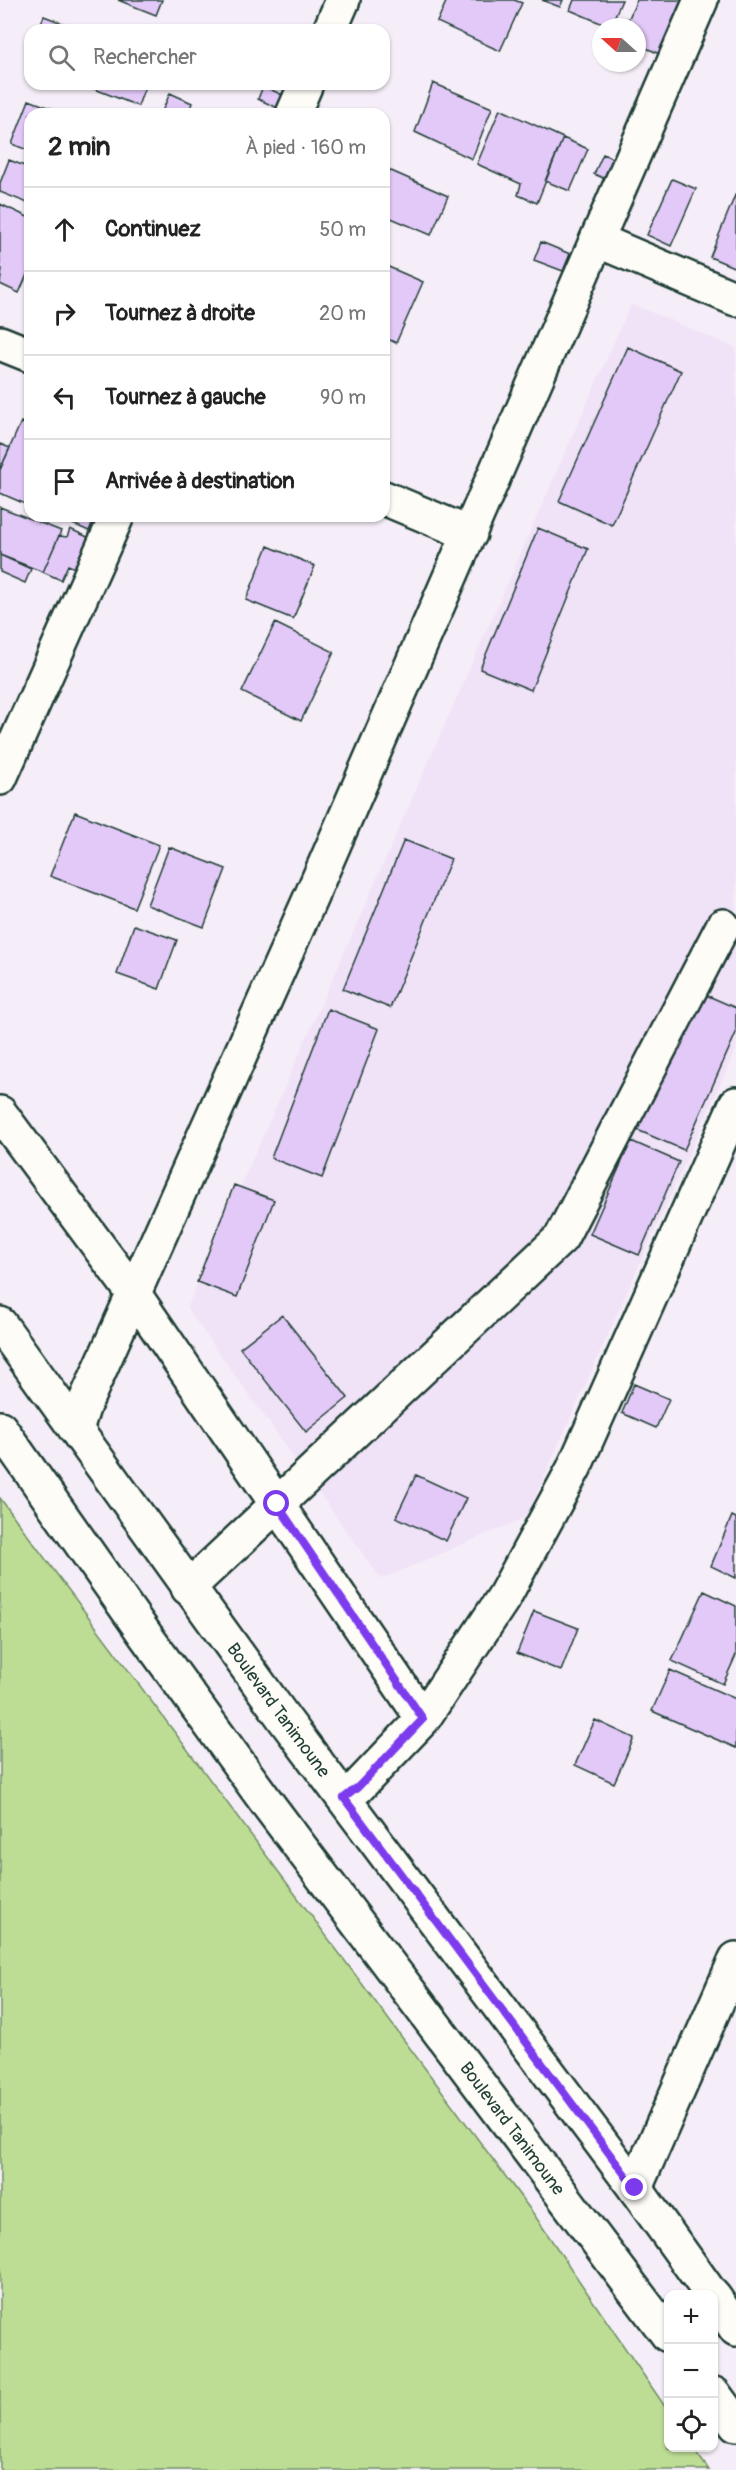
<!DOCTYPE html>
<html lang="fr">
<head>
<meta charset="utf-8">
<style>
  :root { --surface:#fff; --page:#f6f6f6; --text:#222; --muted:#767676; --line:#e0e0e0 }
  body { margin:0; font-family:Pangolin,sans-serif; background:var(--page); color:var(--text) }
  .controls { position:absolute; right:18px; bottom:18px; display:grid; overflow:hidden; border-radius:12px; box-shadow:0 2px 4px #0004 }
  .controls button { width:54px; height:54px; display:grid; place-items:center; padding:0; border:0; border-bottom:2px solid var(--line); background:var(--surface); color:var(--text); font:30px sans-serif }
  .compass { position:absolute; left:592px; top:18px; width:54px; height:54px; border-radius:50%; background:var(--surface); box-shadow:0 2px 4px #0004; rotate:291deg }
  .stop { position:absolute; width:18px; height:18px; margin:-14px; border:4px solid #7c3aed; border-radius:50%; background:#fff }
  .stop.end { background:#7c3aed; border-color:#fff; box-shadow:0 2px 6px #0008 }
  .list { margin:0; padding:0; list-style:none }
  h2 { display:flex; justify-content:space-between; align-items:center; height:78px; margin:0; padding:0 24px; font-size:26px }
  h2 small { font-size:20px; font-weight:400; color:var(--muted) }
  .list li { display:grid; grid-template-columns:39px 1fr auto; gap:18px; align-items:center; box-sizing:border-box; height:84px; padding:0 24px; border-top:2px solid var(--line) }
  .list b { display:block; font-size:22px; white-space:nowrap }
  .list em { font-size:20px; font-style:normal; color:var(--muted) }
  .icon { flex:none; width:33px; height:33px; fill:none; stroke:currentColor; stroke-width:2; stroke-linecap:round; stroke-linejoin:round }
  .map { position:relative; flex:none; width:736px; height:2470px; overflow:hidden }
  .search { position:absolute; background:var(--surface); box-shadow:0 2px 4px #0004; left:24px; top:24px; width:366px; height:66px; display:flex; align-items:center; gap:15px; box-sizing:border-box; padding:0 21px; border-radius:18px; color:var(--muted); font-size:22px }
  .panel { position:absolute; background:var(--surface); box-shadow:0 2px 4px #0004; left:24px; top:108px; width:366px; height:414px; border-radius:18px }
  .map>svg:first-child { display:block }
</style>
</head>
<body>
<div class="map">
<svg width="736" height="2470" viewBox="0 0 736 2470">
  <rect width="100%" height="100%" fill="#f5edf7"/>
  <filter id="ink" filterUnits="userSpaceOnUse"><feTurbulence type="fractalNoise" baseFrequency=".0167" numOctaves="2"/><feDisplacementMap in="SourceGraphic" scale="12" xChannelSelector="R" yChannelSelector="G"/><feConvolveMatrix kernelMatrix="1 2 1 2 8 2 1 2 1" color-interpolation-filters="sRGB"/></filter>
  <g filter="url(#ink)">
    <!-- built -->
    <path fill="#f0e2f7" d="M 631,304 L 736,348 L 736,1049 L 526,1517 L 381,1579 L 187,1308 Z"/>
    <!-- green -->
    <path fill="#bddd95" stroke="#6e8d64" stroke-width="1.5" d="M 0,1498 L 535,2216 L 668,2411 L 668,2448 L 693,2448 L 709,2470 L 0,2470 Z"/>
    <!-- building -->
    <path fill="#e3c9f8" stroke="#1f3d34" stroke-width="1.5" d="M 118,0 L 162,0 L 156,15 Z
      M 447,0 L 514,0 L 522,3 L 500,51 L 437,22 Z
      M 542,0 L 563,0 L 560,7 Z
      M 574,0 L 622,0 L 610,27 L 570,10 Z
      M 637,0 L 688,0 L 664,56 L 637,44 L 637,27 L 625,27 Z
      M 44,16 L 80,30 L 38,30 Z
      M 433,83 L 492,108 L 472,159 L 415,132 Z
      M 82,84 L 146,84 L 138,106 Z
      M 263,86 L 287,97 L 282,110 L 258,99 Z
      M 170,93 L 192,103 L 188,114 L 161,114 Z
      M 29,100 L 66,114 L 30,114 L 30,151 L 12,144 Z
      M 500,109 L 563,138 L 537,203 L 518,195 L 521,184 L 477,164 Z
      M 563,138 L 588,149 L 570,191 L 545,181 Z
      M 603,154 L 623,163 L 615,183 L 594,174 Z
      M 9,160 L 30,168 L 30,204 L 0,192 L 0,183 Z
      M 389,170 L 448,196 L 431,235 L 384,215 L 384,181 Z
      M 672,179 L 696,189 L 671,246 L 647,235 Z
      M 736,193 L 736,268 L 710,257 Z
      M 0,204 L 30,218 L 30,268 L 19,293 L 0,284 L 2,269 L 0,268 Z
      M 541,242 L 570,254 L 563,271 L 534,260 Z
      M 384,265 L 423,282 L 396,343 L 384,337 Z
      M 628,347 L 681,371 L 612,525 L 559,501 Z
      M 21,422 L 30,426 L 30,506 L 0,493 L 0,470 Z
      M 0,444 L 10,448 L 0,470 Z
      M 0,507 L 61,531 L 43,572 L 0,555 Z
      M 54,516 L 95,516 L 89,531 Z
      M 538,528 L 588,549 L 531,690 L 480,669 Z
      M 70,529 L 92,539 L 79,570 L 68,565 L 61,580 L 43,572 L 59,536 L 67,537 Z
      M 268,546 L 315,566 L 293,619 L 246,600 Z
      M 0,555 L 31,569 L 25,583 L 0,572 Z
      M 275,623 L 334,652 L 301,721 L 242,692 Z
      M 75,812 L 159,845 L 134,908 L 50,876 Z
      M 404,840 L 451,859 L 390,1008 L 343,989 Z
      M 169,847 L 226,869 L 204,927 L 147,905 Z
      M 134,925 L 177,940 L 159,989 L 117,974 Z
      M 697,991 L 736,1008 L 736,1033 L 684,1150 L 635,1129 Z
      M 328,1009 L 379,1029 L 322,1178 L 271,1158 Z
      M 631,1141 L 679,1162 L 639,1255 L 590,1234 Z
      M 234,1185 L 274,1200 L 237,1297 L 197,1282 Z
      M 282,1315 L 348,1398 L 306,1432 L 240,1348 Z
      M 634,1384 L 669,1399 L 656,1428 L 622,1413 Z
      M 416,1475 L 466,1498 L 446,1541 L 396,1517 Z
      M 732,1516 L 736,1518 L 736,1578 L 711,1566 Z
      M 704,1591 L 736,1606 L 736,1655 L 723,1684 L 672,1661 Z
      M 534,1611 L 578,1628 L 561,1671 L 517,1653 Z
      M 670,1670 L 736,1699 L 736,1748 L 652,1711 Z
      M 595,1720 L 634,1738 L 614,1783 L 575,1765 Z"/>
    <g fill="none" stroke-linecap="round" stroke-linejoin="round">
      <defs>
        <path id="minor" d="M 330,30 L 343,0
          M 293,114 L 306,84
          M 597,240 L 736,299
          M 0,343 L 30,355
          M 384,498 L 470,534
          M 0,778 L 117,516
          M 0,1113 L 134,1294 L 423,1719
          M 76,1429 L 84,1405 L 310,899 L 701,0
          M 188,1588 L 561,1238 L 723,926
          M 344,1798 L 358,1787 L 423,1719 L 504,1597 L 574,1468 L 736,1104
          M 635,2188 L 736,1959"/>
        <g id="major">
          <path id="s1" d="M 0,1324 L 285,1720 L 635,2188 L 711,2294"/>
          <path id="s2" d="M 0,1428 L 146,1636 L 270,1807 L 668,2335"/>
          <path d="M 714,2297 L 736,2329"/>
          <path d="M 714,2394 L 736,2424"/>
        </g>
      </defs>
      <!-- minor casing -->
      <use href="#minor" stroke="#1f3d34" stroke-width="38"/>
      <!-- major casing -->
      <use href="#major" stroke="#1f3d34" stroke-width="38"/>
      <!-- minor -->
      <use href="#minor" stroke="#fdfcf7" stroke-width="33"/>
      <!-- major -->
      <use href="#major" stroke="#fdfcf7" stroke-width="33"/>
    </g>
  </g>
  <g fill="none" stroke-linecap="round" stroke-linejoin="round" filter="url(#ink)">
    <!-- route -->
    <path stroke="#7c3aed" stroke-width="8" d="M 277,1504 L 423,1719 L 358,1787 L 344,1798 L 635,2188"/>
  </g>
  <g text-anchor="middle" dominant-baseline="central" stroke-width="6" stroke-linejoin="round" paint-order="stroke">
    <!-- street labels -->
    <g font-size="18" fill="#1f3d34" stroke="#fdfcf7">
      <text stroke="none"><textPath href="#s1" startOffset="476">Boulevard Tanimoune</textPath></text>
      <text stroke="none"><textPath href="#s2" startOffset="868">Boulevard Tanimoune</textPath></text>
    </g>
  </g>
</svg>
<div class="controls">
<button>+</button>
<button>−</button>
<button><svg class="icon" aria-label="locate" viewBox="0 0 24 24"><circle cx="12" cy="12" r="6"/><path d="M12 2v4M12 18v4M2 12h4M18 12h4"/></svg></button>
</div>
<svg class="compass" viewBox="-18 -18 36 36"><path d="M0-13l5 13h-10z" fill="#e53935"/><path d="M0 13l5-13h-10z" fill="#767676"/></svg>
<div class="stop" style="left:277px;top:1504px"></div>
<div class="stop end" style="left:635px;top:2188px"></div>
<div class="search"><svg class="icon" aria-label="search" viewBox="0 0 24 24"><circle cx="10" cy="10" r="6"/><path d="M15 15l6 6"/></svg>Rechercher</div>
<section class="panel">
<h2>2 min<small>À pied · 160 m</small></h2>
<ul class="list">
<li><svg class="icon" aria-label="ahead" viewBox="0 0 24 24"><path d="M12 20V5M6 11l6-6 6 6"/></svg><div><b>Continuez</b></div><em>50 m</em></li>
<li><svg class="icon" aria-label="right" viewBox="0 0 24 24"><path d="M7 20v-9h11M14 6l5 5-5 5"/></svg><div><b>Tournez à droite</b></div><em>20 m</em></li>
<li><svg class="icon" aria-label="left" viewBox="0 0 24 24"><path d="M17 20v-9H6M10 6l-5 5 5 5"/></svg><div><b>Tournez à gauche</b></div><em>90 m</em></li>
<li><svg class="icon" aria-label="arrive" viewBox="0 0 24 24"><path d="M6 21V4h12l-3 4 3 4H6"/></svg><div><b>Arrivée à destination</b></div></li>
</ul>
</section>
</div>
</body>
</html>
